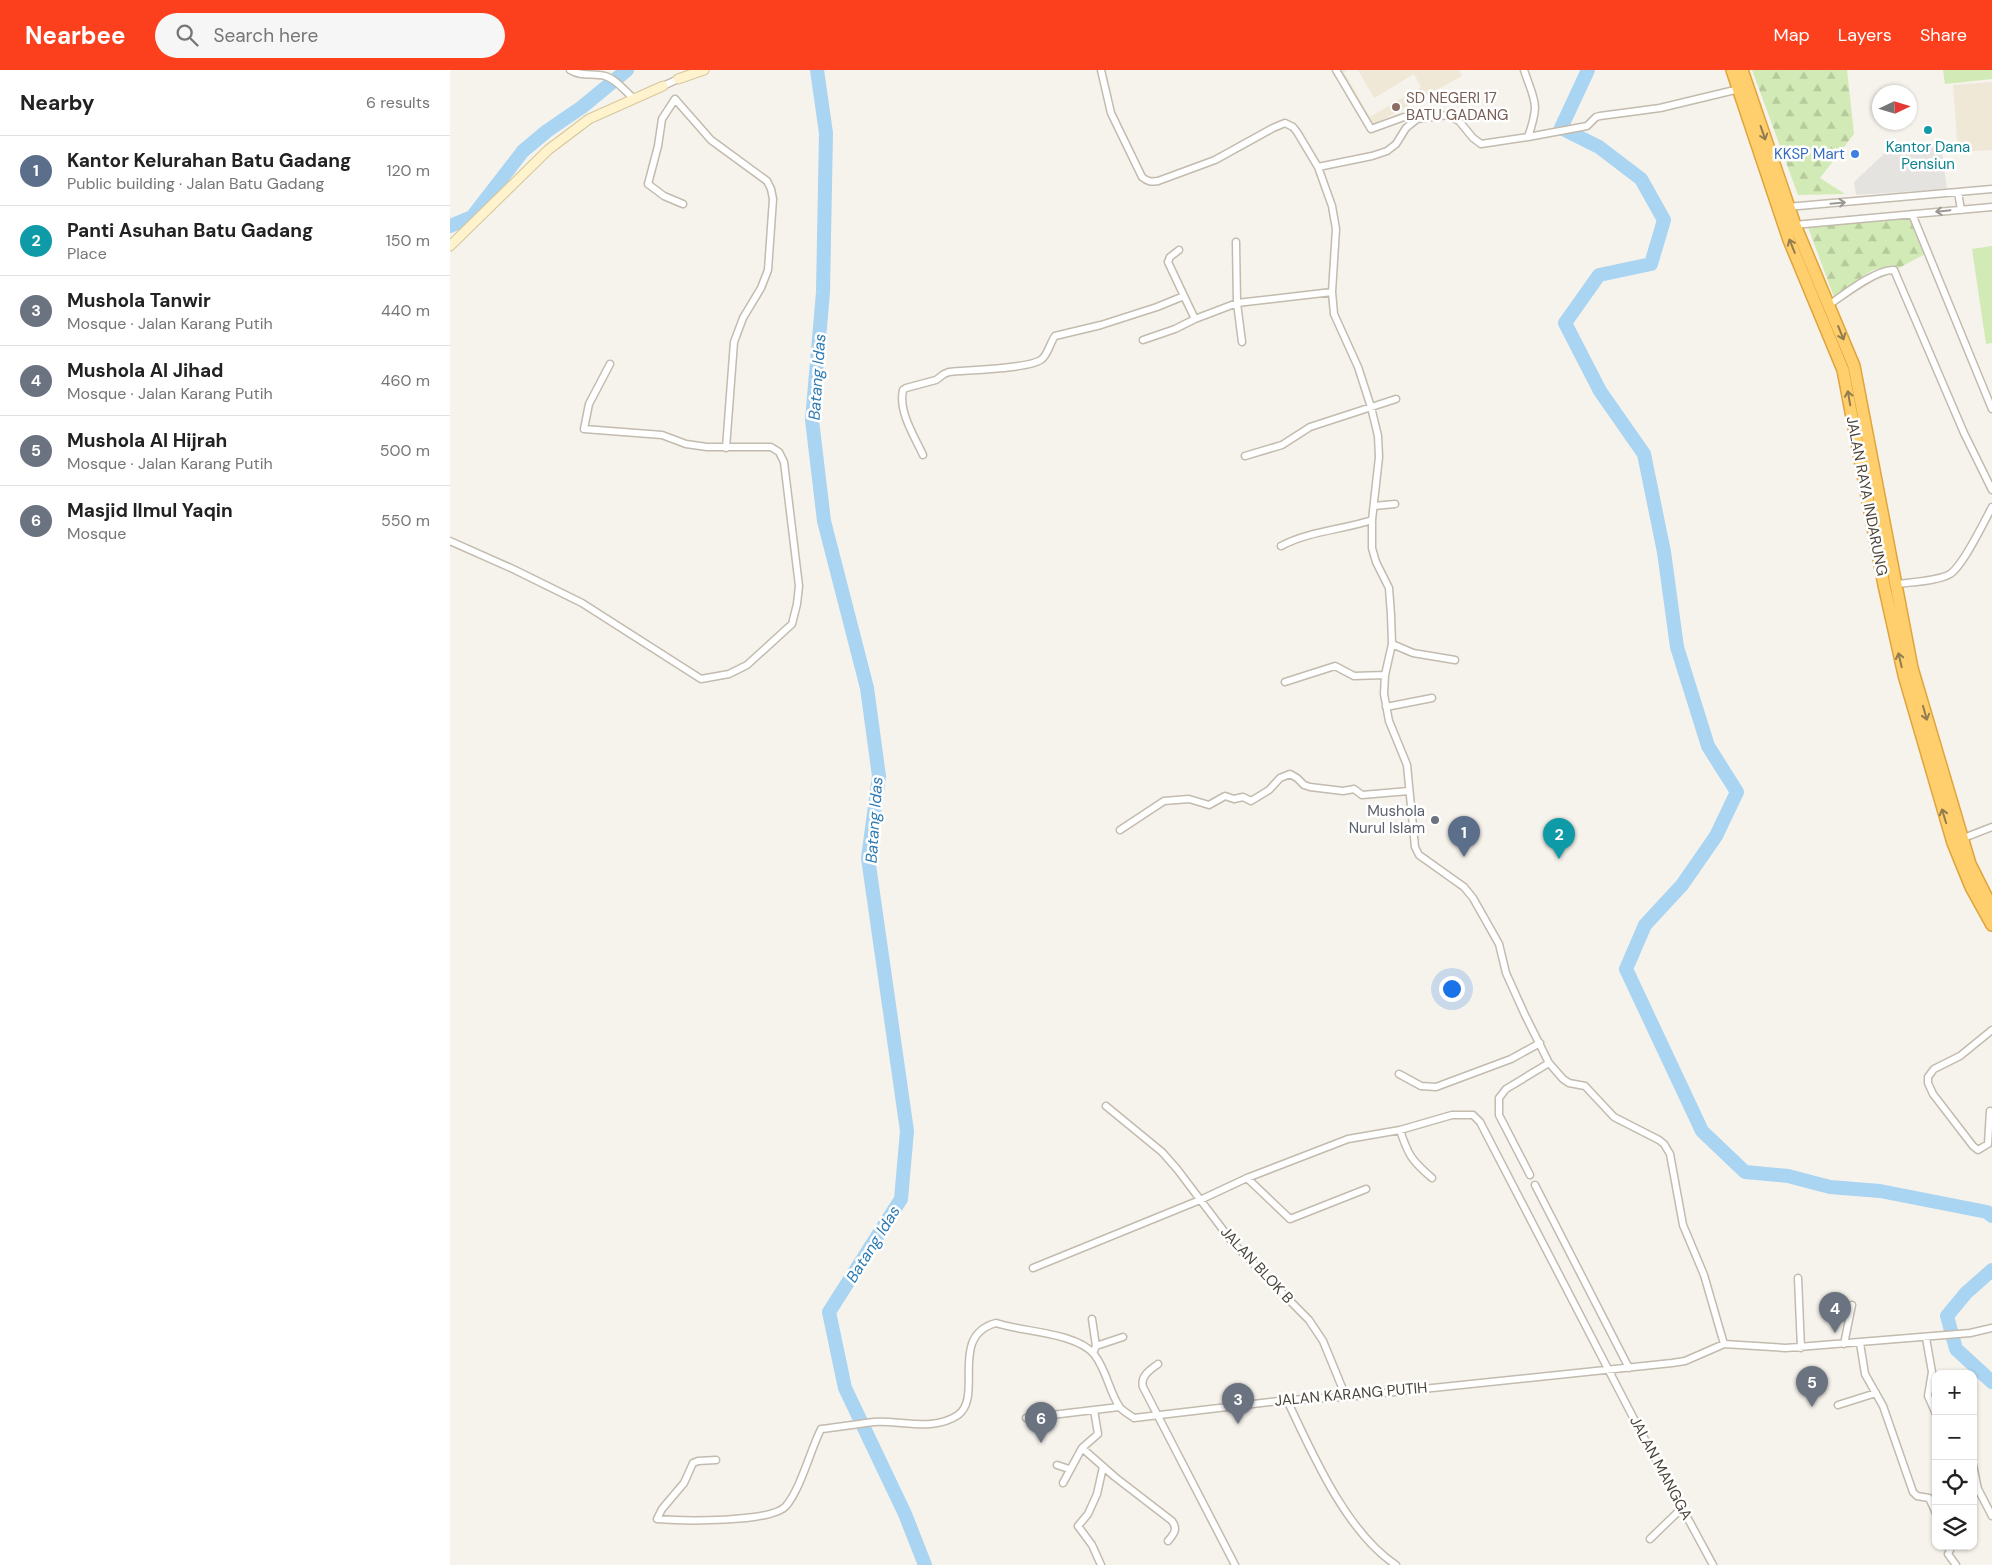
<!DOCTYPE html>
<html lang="en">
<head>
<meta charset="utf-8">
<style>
  :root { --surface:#fff; --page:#f6f6f6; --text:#222; --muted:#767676; --line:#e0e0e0; --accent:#fc3f1d }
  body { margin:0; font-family:"DM Sans",sans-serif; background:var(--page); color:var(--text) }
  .controls { position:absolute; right:15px; bottom:15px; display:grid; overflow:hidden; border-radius:10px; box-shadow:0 1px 4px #0004 }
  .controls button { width:45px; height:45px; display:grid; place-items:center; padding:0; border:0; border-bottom:1px solid var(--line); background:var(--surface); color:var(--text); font:25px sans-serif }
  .compass { position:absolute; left:1422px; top:15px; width:45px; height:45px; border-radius:50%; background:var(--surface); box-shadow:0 1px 4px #0004; rotate:86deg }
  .you { position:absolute; left:1001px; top:918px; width:18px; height:18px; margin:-12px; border:4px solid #fff; border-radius:50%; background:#1a73e8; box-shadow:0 0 0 8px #1a73e833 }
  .badge { display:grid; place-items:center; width:32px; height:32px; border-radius:50%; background:var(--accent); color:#fff; font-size:16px; font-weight:700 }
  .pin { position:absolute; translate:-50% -41px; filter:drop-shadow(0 1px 2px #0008) }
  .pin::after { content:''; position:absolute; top:26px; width:18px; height:15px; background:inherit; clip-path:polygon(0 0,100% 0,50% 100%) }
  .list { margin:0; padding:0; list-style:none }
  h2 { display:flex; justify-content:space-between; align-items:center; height:65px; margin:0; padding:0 20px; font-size:21px }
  h2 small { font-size:16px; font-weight:400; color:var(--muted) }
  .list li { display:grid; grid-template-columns:32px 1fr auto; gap:15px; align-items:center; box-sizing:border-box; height:70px; padding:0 20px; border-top:1px solid var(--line) }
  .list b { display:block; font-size:19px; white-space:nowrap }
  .list p { margin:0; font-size:16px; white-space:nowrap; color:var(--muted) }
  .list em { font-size:16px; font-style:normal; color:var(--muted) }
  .icon { flex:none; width:28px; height:28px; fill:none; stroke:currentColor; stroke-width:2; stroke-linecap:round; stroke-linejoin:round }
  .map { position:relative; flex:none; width:1542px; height:1495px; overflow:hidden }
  header { display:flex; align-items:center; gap:30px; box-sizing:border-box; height:70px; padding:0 25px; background:var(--accent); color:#fff }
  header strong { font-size:24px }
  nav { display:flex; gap:28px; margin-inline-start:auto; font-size:18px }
  .search { width:350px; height:45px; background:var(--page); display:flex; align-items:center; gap:12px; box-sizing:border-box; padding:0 18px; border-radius:28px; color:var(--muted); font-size:19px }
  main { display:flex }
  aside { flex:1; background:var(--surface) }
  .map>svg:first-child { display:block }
</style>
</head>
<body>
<header>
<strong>Nearbee</strong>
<div class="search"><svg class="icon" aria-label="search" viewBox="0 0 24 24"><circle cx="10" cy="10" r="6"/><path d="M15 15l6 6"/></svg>Search here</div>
<nav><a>Map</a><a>Layers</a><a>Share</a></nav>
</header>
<main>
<aside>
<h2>Nearby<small>6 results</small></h2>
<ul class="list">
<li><span class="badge" style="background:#5c6f8a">1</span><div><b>Kantor Kelurahan Batu Gadang</b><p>Public building · Jalan Batu Gadang</p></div><em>120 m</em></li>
<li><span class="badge" style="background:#0f9aa8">2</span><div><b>Panti Asuhan Batu Gadang</b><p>Place</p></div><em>150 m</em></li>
<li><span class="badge" style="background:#6b7280">3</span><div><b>Mushola Tanwir</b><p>Mosque · Jalan Karang Putih</p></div><em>440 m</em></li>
<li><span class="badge" style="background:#6b7280">4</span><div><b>Mushola Al Jihad</b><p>Mosque · Jalan Karang Putih</p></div><em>460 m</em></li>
<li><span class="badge" style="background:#6b7280">5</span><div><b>Mushola Al Hijrah</b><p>Mosque · Jalan Karang Putih</p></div><em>500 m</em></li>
<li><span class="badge" style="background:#6b7280">6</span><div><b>Masjid Ilmul Yaqin</b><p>Mosque</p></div><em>550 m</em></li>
</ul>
</aside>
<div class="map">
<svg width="1542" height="1495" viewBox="0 0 1542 1495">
  <defs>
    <pattern id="forest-firs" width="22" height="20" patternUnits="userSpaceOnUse" patternTransform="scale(1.25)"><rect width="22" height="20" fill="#d2eab5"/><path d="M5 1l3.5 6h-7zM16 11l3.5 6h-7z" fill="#b6ca9c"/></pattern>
  </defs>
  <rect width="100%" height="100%" fill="#f6f3ec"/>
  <!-- education -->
  <path fill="#efe8d6" d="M 887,0 L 897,0 L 894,2 L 920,47 L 971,17 L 964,4 L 924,28 L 908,0 L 1009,0 L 1012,6 L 918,58 Z
    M 1542,12 L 1542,80 L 1508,82 L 1503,15 Z"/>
  <!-- forest -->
  <path fill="url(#forest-firs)" d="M 1302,0 L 1397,0 L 1404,64 L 1370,108 L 1395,124 L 1348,125 Z
    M 1459,144 L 1475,184 L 1449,198 L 1443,195 L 1421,201 L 1384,227 L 1356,152 Z"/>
  <!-- park -->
  <path fill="#d2eab5" d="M 1493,0 L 1542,0 L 1542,9 L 1495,14 Z
    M 1542,176 L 1542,273 L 1536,274 L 1522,179 Z"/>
  <!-- parking -->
  <path fill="#e5e3e0" d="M 1491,75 L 1497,119 L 1406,125 L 1404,112 L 1438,80 Z"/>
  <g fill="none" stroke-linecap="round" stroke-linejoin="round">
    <!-- river -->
    <path stroke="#a9d4f2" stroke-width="14" d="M 367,0 L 376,63 L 373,222 L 362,350 L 374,451 L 417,618 L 429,706 L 418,788 L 457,1061 L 451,1129 L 379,1242 L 395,1318 L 455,1444 L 475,1495
      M 1138,0 L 1111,58 L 1149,77 L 1191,109 L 1214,150 L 1201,194 L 1149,205 L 1115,253 L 1150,321 L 1194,384 L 1214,482 L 1227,577 L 1258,676 L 1287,722 L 1266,766 L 1232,815 L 1195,855 L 1176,899 L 1252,1061 L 1295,1102 L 1338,1106 L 1380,1117 L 1430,1121 L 1537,1142 L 1542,1146
      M 0,156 L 22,147 L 73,81 L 97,61 L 132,37 L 177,0
      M 1542,1200 L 1516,1223 L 1497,1246 L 1506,1279 L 1542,1312"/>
    <defs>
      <path id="street" d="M 120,0 C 131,7 143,3 155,6 C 166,9 175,21 183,28
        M 651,0 L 661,43 L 692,107 C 698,112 701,112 708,111 L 765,90 L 823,58 L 835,53 L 843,57 L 847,62 L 868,97 L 882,136 L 886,159 L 882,222 L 884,244 L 908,297 L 921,337 L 928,366 L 929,387 L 922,450 L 922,478 L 926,492 L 939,518 L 941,545 L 942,574 L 935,605 L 934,624 L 939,651 L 957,695 L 965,777 L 969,785 L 1014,817 L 1023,828 L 1049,874 L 1056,903 L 1075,945 L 1099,993 L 1113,1009 L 1119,1013 L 1135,1016 L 1164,1047 L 1209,1070 L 1214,1074 L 1220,1084 L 1233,1155 L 1254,1205 L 1274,1274
        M 886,0 L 921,59 L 954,47 L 967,49 L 998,45 L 1009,51 L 1023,68 L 1031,74 L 1078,67
        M 1074,0 C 1085,33 1090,32 1078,67 L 1137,56 L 1146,47 L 1150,46 L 1210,38 L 1289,19
        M 213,16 L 228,9
        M 868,97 L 922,86 L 937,81 L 946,74 L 956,58 L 967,49
        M 1508,122 L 1511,140
        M 233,134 L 214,126 L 198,114 L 208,76 L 212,49 L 225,29 L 261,70 L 317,111 L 321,119 L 323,129 L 318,200 L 311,218 L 293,248 L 284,272 L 276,378
        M 1337,137 L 1542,119
        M 1462,144 L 1542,339
        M 1344,155 L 1542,137
        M 786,172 L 787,233 L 792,272
        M 729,180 L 720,187 L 718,192 L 734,226
        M 1379,235 C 1393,225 1428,198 1444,200 L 1514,363 L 1542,420
        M 693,270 L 725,259 L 745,249
        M 473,385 C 465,367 448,342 453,320 L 456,318 L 486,310 L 494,304 L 499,302 C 516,300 581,299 592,289 C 598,284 600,273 605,266 L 651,255 L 707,237 L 734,226 L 745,249 L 787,233 L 882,222
        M 795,386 L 832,375 L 860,357 L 946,329
        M 924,436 L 945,434
        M 0,471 L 63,499 L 132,533 L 251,609 L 279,604 L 297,595 L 342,554 L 347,534 L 349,516 L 334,392 L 329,382 L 321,377 L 257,377 L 236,374 L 212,365 L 134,359 L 139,334 L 160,294
        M 831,476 C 859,461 892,460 922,450
        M 1447,514 C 1461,512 1489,511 1500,504 C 1513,496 1534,452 1542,437
        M 942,574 L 963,583 L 1005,590
        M 835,612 L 885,596 L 904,606 L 935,605
        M 936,637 L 982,628
        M 670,760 L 714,731 L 739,729 L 759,735 L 775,726 L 784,729 L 793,727 L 801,731 L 819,720 L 830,708 L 840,704 L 847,708 L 854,715 L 860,717 L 893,721 L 904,719 L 912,725 L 959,721
        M 1511,769 L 1542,757
        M 949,1004 L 971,1016 L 986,1017 L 1061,989 L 1090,973
        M 656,1036 L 712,1082 L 727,1099 L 783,1173 L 859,1250 L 873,1271 L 896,1327
        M 1540,1041 L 1538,1074 L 1528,1080 L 1523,1076 L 1483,1024 L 1478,1013 L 1478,1007 L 1484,999 L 1510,986 L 1542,960
        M 950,1060 C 958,1085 962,1091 982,1108
        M 1080,1105 L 1049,1045 L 1049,1028 L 1056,1019 L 1099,993
        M 797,1108 L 840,1149 L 916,1119
        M 1085,1115 L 1179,1298
        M 583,1198 L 750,1130 L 797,1108 L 898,1069 L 950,1060 L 1002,1045 L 1023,1045 L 1030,1052 L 1185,1351 L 1263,1495
        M 1348,1208 L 1351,1278
        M 642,1249 L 646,1276 L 643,1283
        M 1476,1268 L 1482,1302 L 1478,1326 L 1486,1344
        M 1410,1273 L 1415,1304 L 1433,1336 L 1463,1422 L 1467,1426 L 1479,1428 L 1486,1443
        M 1394,1274 L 1402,1235
        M 646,1276 L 673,1267
        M 708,1294 C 700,1300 690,1306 693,1317 L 785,1495
        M 837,1330 C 862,1383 896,1462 946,1495
        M 1388,1335 L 1426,1323
        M 644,1340 L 648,1364 L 632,1378 L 665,1407 L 722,1451 C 728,1459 724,1464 718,1471
        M 576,1348 L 669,1337
        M 266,1390 L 248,1391 L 243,1393 L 234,1413 L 212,1439 L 207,1449 C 231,1451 321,1453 336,1436 C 351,1418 360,1381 371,1359 C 389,1357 407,1354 424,1352 C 451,1350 483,1362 508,1345 C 534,1326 498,1266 546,1253 C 572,1262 625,1262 644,1284 C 657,1301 659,1321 669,1336 C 672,1341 680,1345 684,1348 L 837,1330 L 896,1327 L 1222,1293 L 1235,1291 L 1274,1274 L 1336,1278 L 1520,1263 L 1542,1258
        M 607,1395 L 619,1399
        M 1523,1395 L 1528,1419 L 1542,1446
        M 613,1413 L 632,1378
        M 1200,1469 L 1232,1438
        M 1502,1476 L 1498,1484 L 1506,1495
        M 651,1495 L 642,1475 L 628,1456 L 638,1444 L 647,1424 L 653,1397"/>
      <path id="secondary" d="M 228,9 L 254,0
        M 0,176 L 98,80 L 139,49 L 213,16"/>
      <path id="highway" d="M 1282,0 L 1339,170 L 1393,300 L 1434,515 L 1454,605 L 1503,773 L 1521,817 L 1542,855
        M 1292,0 L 1345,155 L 1404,296 L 1462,598 L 1520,794 L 1542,838"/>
    </defs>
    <!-- street casing -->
    <use href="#street" stroke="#c2bbae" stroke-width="9"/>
    <!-- secondary casing -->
    <use href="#secondary" stroke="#d6c79b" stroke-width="11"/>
    <!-- highway casing -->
    <use href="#highway" stroke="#e0a43c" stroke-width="14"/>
    <!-- street -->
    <use href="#street" stroke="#fff" stroke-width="6"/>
    <!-- secondary -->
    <use href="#secondary" stroke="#fff3cd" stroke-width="9"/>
    <!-- highway -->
    <use href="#highway" stroke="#ffcf6e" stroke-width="11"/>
  </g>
  <!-- one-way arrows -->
  <defs><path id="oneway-shaft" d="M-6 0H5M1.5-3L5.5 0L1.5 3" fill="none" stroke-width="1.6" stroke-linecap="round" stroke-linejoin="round" transform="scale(1.25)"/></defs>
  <g stroke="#937c4e">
    <use href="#oneway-shaft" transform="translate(1313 63) rotate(71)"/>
    <use href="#oneway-shaft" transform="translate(1342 176) rotate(-112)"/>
    <use href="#oneway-shaft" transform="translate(1391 263) rotate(68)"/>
    <use href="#oneway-shaft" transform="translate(1399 328) rotate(-100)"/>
    <use href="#oneway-shaft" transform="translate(1450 590) rotate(-103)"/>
    <use href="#oneway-shaft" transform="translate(1475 643) rotate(74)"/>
    <use href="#oneway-shaft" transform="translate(1494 746) rotate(-107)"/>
  </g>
  <g stroke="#9c9892">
    <use href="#oneway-shaft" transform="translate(1388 133) rotate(-5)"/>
    <use href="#oneway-shaft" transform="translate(1493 141) rotate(174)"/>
  </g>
  <!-- markers -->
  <circle fill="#8d6e63" stroke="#fff" stroke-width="2" cx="946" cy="37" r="5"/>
  <circle fill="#0f9aa8" stroke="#fff" stroke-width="2" cx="1478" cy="60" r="5"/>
  <circle fill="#3f7fe0" stroke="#fff" stroke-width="2" cx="1405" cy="84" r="5"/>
  <circle fill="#6b7280" stroke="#fff" stroke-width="2" cx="985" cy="750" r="5"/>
  <g text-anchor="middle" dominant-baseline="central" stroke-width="5" stroke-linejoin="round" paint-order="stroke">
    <!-- education labels -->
    <g font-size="15" fill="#785e54" stroke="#fff" text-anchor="start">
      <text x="956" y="28">SD NEGERI 17<tspan x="956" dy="17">BATU GADANG</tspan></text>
    </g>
    <!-- culture labels -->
    <g font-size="15" fill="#0d838f" stroke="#fff">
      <text x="1478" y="77">Kantor Dana<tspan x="1478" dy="17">Pensiun</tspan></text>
    </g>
    <!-- shop labels -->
    <g font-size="15" fill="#366cbe" stroke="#fff" text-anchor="end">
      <text x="1395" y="84">KKSP Mart</text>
    </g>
    <!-- street labels -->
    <g font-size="15" fill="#4b4439" stroke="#fff">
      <text transform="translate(1417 426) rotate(79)">JALAN RAYA INDARUNG</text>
      <text transform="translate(807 1195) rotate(47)">JALAN BLOK B</text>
      <text transform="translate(901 1324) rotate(-5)">JALAN KARANG PUTIH</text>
      <text transform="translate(1211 1398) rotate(62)">JALAN MANGGA</text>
    </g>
    <!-- worship labels -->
    <g font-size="15" fill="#5b616d" stroke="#fff" text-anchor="end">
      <text x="975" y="741">Mushola<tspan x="975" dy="17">Nurul Islam</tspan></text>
    </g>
    <!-- water labels -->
    <g font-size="16" font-style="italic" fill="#2e7ab2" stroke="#fff">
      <text transform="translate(367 307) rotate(-86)">Batang Idas</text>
      <text transform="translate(424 750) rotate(-86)">Batang Idas</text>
      <text transform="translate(423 1174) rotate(-58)">Batang Idas</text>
    </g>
  </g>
</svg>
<div class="controls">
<button>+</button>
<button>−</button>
<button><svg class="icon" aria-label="locate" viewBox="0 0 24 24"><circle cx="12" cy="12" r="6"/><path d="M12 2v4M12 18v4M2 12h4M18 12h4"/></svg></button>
<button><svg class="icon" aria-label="layers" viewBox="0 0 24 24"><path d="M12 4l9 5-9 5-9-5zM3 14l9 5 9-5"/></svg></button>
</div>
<svg class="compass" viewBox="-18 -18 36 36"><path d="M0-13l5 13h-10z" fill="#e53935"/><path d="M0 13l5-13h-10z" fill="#767676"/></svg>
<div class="you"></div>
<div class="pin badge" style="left:1014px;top:787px;background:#5c6f8a">1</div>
<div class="pin badge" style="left:1109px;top:789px;background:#0f9aa8">2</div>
<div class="pin badge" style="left:788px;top:1354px;background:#6b7280">3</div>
<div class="pin badge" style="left:1385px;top:1263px;background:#6b7280">4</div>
<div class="pin badge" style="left:1362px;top:1337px;background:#6b7280">5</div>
<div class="pin badge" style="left:591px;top:1373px;background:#6b7280">6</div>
</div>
</main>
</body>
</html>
